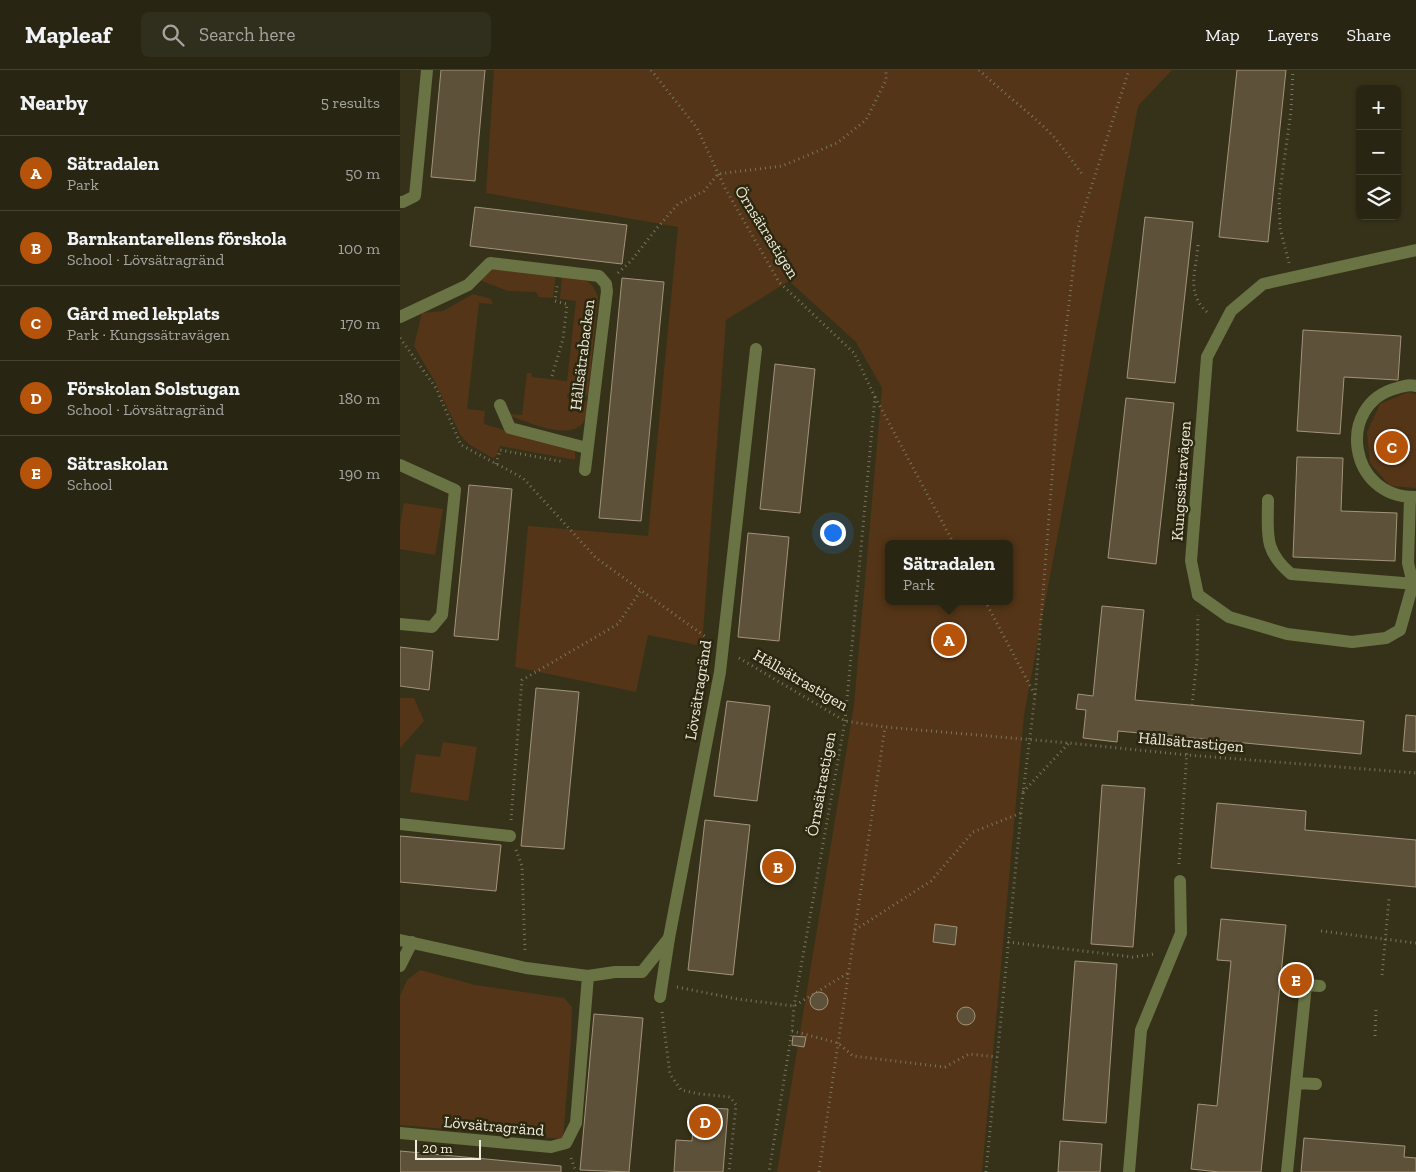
<!DOCTYPE html>
<html lang="en">
<head>
<meta charset="utf-8">
<style>
  :root { --surface:#282613; --page:#302e1c; --text:#f1f3f6; --muted:#a5a5a0; --line:#444333; --accent:#b45309 }
  body { margin:0; font-family:"Zilla Slab",serif; background:var(--page); color:var(--text) }
  .controls { position:absolute; right:15px; top:15px; display:grid; overflow:hidden; border-radius:8px; box-shadow:0 1px 4px #0004 }
  .controls button { width:45px; height:45px; display:grid; place-items:center; padding:0; border:0; border-bottom:1px solid var(--line); background:var(--surface); color:var(--text); font:25px sans-serif }
  .scale { position:absolute; left:15px; bottom:12px; width:66px; box-sizing:border-box; padding-left:5px; border:2px solid #eeecdd; border-top:0; font-size:14px; line-height:18px; white-space:nowrap; color:#eeecdd; -webkit-text-stroke:4px #2c2810; paint-order:stroke }
  .you { position:absolute; left:432px; top:462px; width:18px; height:18px; margin:-12px; border:4px solid #fff; border-radius:50%; background:#1a73e8; box-shadow:0 0 0 8px #1a73e833 }
  .badge { display:grid; place-items:center; width:32px; height:32px; border-radius:50%; background:var(--accent); color:#fff; font-size:16px; font-weight:700 }
  .pin { position:absolute; translate:-50% -50%; border:2px solid #fff; box-shadow:0 1px 5px #0006 }
  .popup { position:absolute; left:485px; top:470px; width:128px; height:65px; box-sizing:border-box; display:grid; place-content:center; border-radius:8px; background:var(--surface); filter:drop-shadow(0 1px 4px #0005); font-size:16px; white-space:nowrap; color:var(--muted) }
  .popup b { font-size:19px; color:var(--text) }
  .popup::after { content:''; position:absolute; left:50%; top:100%; margin-left:-10px; border:10px solid transparent; border-top-color:var(--surface) }
  .list { margin:0; padding:0; list-style:none }
  h2 { display:flex; justify-content:space-between; align-items:center; height:65px; margin:0; padding:0 20px; font-size:21px }
  h2 small { font-size:16px; font-weight:400; color:var(--muted) }
  .list li { display:grid; grid-template-columns:32px 1fr auto; gap:15px; align-items:center; box-sizing:border-box; height:75px; padding:0 20px; border-top:1px solid var(--line) }
  .list b { display:block; font-size:19px; white-space:nowrap }
  .list p { margin:0; font-size:16px; white-space:nowrap; color:var(--muted) }
  .list em { font-size:16px; font-style:normal; color:var(--muted) }
  .icon { flex:none; width:28px; height:28px; fill:none; stroke:currentColor; stroke-width:2; stroke-linecap:round; stroke-linejoin:round }
  .map { position:relative; flex:none; width:1016px; height:1102px; overflow:hidden }
  header { display:flex; align-items:center; gap:30px; box-sizing:border-box; height:70px; padding:0 25px; background:var(--surface); border-bottom:1px solid var(--line) }
  header strong { font-size:24px }
  nav { display:flex; gap:28px; margin-inline-start:auto; font-size:18px }
  .search { width:350px; height:45px; background:var(--page); display:flex; align-items:center; gap:12px; box-sizing:border-box; padding:0 18px; border-radius:8px; color:var(--muted); font-size:19px }
  main { display:flex }
  aside { flex:1; background:var(--surface) }
  .map>svg:first-child { display:block }
</style>
</head>
<body>
<header>
<strong>Mapleaf</strong>
<div class="search"><svg class="icon" aria-label="search" viewBox="0 0 24 24"><circle cx="10" cy="10" r="6"/><path d="M15 15l6 6"/></svg>Search here</div>
<nav><a>Map</a><a>Layers</a><a>Share</a></nav>
</header>
<main>
<aside>
<h2>Nearby<small>5 results</small></h2>
<ul class="list">
<li><span class="badge">A</span><div><b>Sätradalen</b><p>Park</p></div><em>50 m</em></li>
<li><span class="badge">B</span><div><b>Barnkantarellens förskola</b><p>School · Lövsätragränd</p></div><em>100 m</em></li>
<li><span class="badge">C</span><div><b>Gård med lekplats</b><p>Park · Kungssätravägen</p></div><em>170 m</em></li>
<li><span class="badge">D</span><div><b>Förskolan Solstugan</b><p>School · Lövsätragränd</p></div><em>180 m</em></li>
<li><span class="badge">E</span><div><b>Sätraskolan</b><p>School</p></div><em>190 m</em></li>
</ul>
</aside>
<div class="map">
<svg width="1016" height="1102" viewBox="0 0 1016 1102">
  <rect width="100%" height="100%" fill="#363219"/>
  <!-- green -->
  <path fill="#543517" fill-rule="evenodd" d="M 94,0 L 772,0 L 738,36 L 624,645 L 582,1102 L 377,1102 L 454,635 L 482,318 L 456,272 L 389,211 L 326,250 L 302,576 L 248,565 L 236,622 L 115,597 L 128,456 L 248,466 L 278,157 L 86,123 ZM 489,474 L 609,474 L 609,531 L 489,531 Z
    M 89,199 L 156,204 L 153,228 L 139,227 L 136,222 L 108,221 L 82,211 L 82,207 Z
    M 162,205 C 180,208 191,207 198,227 L 188,326 L 169,323 L 167,325 L 168,329 L 187,331 C 187,336 187,342 186,347 C 176,375 129,352 110,346 L 110,344 L 122,345 L 127,303 L 131,303 L 132,307 L 167,311 L 176,231 L 160,229 Z
    M 73,224 L 91,229 L 93,234 L 79,233 L 67,339 L 85,341 L 84,354 L 175,381 L 175,389 L 170,389 L 100,376 L 96,386 L 93,388 L 70,375 L 61,366 L 34,310 L 14,276 L 22,243 L 43,241 Z
    M 1008,322 L 1016,324 L 1016,418 L 990,416 L 970,393 L 967,362 L 980,334 Z
    M 4,433 L 43,439 L 35,485 L 0,479 L 0,456 Z
    M 0,628 L 14,628 L 24,651 L 0,678 Z
    M 43,672 L 77,677 L 68,731 L 10,722 L 16,684 L 40,687 Z
    M 20,900 L 75,915 L 164,928 L 172,937 L 171,970 L 163,1069 L 0,1055 L 0,926 L 7,910 Z"/>
  <!-- building -->
  <path fill="#5e5139" stroke="#a2947a" d="M 41,0 L 85,0 L 75,111 L 31,107 Z
    M 837,0 L 886,0 L 868,172 L 819,167 Z
    M 75,137 L 227,155 L 222,194 L 70,176 Z
    M 745,147 L 793,152 L 775,313 L 727,308 Z
    M 222,208 L 264,212 L 241,451 L 199,448 Z
    M 903,260 L 1001,266 L 998,310 L 944,307 L 940,364 L 897,361 Z
    M 375,294 L 415,299 L 400,443 L 360,439 Z
    M 726,328 L 774,333 L 756,494 L 708,488 Z
    M 897,387 L 943,388 L 941,441 L 997,443 L 995,491 L 893,487 Z
    M 69,415 L 112,419 L 98,570 L 54,566 Z
    M 348,463 L 389,467 L 379,571 L 338,567 Z
    M 702,536 L 744,540 L 735,630 L 964,651 L 961,684 L 718,661 L 717,672 L 683,668 L 686,640 L 676,639 L 678,624 L 693,626 Z
    M 0,577 L 33,581 L 29,620 L 0,616 Z
    M 136,618 L 179,622 L 164,779 L 121,776 Z
    M 327,631 L 370,636 L 357,731 L 314,726 Z
    M 1006,645 L 1016,646 L 1016,682 L 1003,681 Z
    M 702,715 L 745,718 L 733,877 L 691,874 Z
    M 817,733 L 906,741 L 905,760 L 1016,770 L 1016,817 L 811,798 Z
    M 305,750 L 350,755 L 333,905 L 288,900 Z
    M 0,766 L 101,775 L 96,821 L 0,812 Z
    M 821,849 L 886,855 L 861,1102 L 819,1102 L 791,1099 L 798,1034 L 817,1036 L 831,891 L 817,890 Z
    M 535,854 L 557,857 L 555,875 L 533,872 Z
    M 675,891 L 717,894 L 706,1053 L 663,1050 Z
    M410 931a9 9 0 1 1 18 0a9 9 0 1 1-18 0Z
    M557 946a9 9 0 1 1 18 0a9 9 0 1 1-18 0Z
    M 194,944 L 243,948 L 229,1102 L 180,1100 Z
    M 393,966 L 406,967 L 404,977 L 392,975 Z
    M 295,1037 L 328,1039 L 323,1102 L 274,1102 L 276,1070 L 292,1071 Z
    M 904,1068 L 1005,1076 L 1004,1087 L 1016,1088 L 1016,1102 L 901,1102 Z
    M 660,1071 L 702,1074 L 700,1102 L 658,1102 Z
    M 0,1081 L 161,1096 L 161,1102 L 0,1102 Z"/>
  <g fill="none" stroke-linecap="round" stroke-linejoin="round">
    <!-- path -->
    <path stroke="#787560" stroke-width="3" stroke-dasharray="1 4" stroke-linecap="butt" d="M 251,0 L 297,58 L 325,118 L 379,212 L 454,283 L 475,327 L 445,651 L 394,936 L 392,961 L 369,1102
      M 579,0 C 603,23 631,43 654,67 C 664,79 673,92 682,104
      M 798,175 C 796,203 785,223 809,244
      M 889,193 L 880,158 L 879,128 L 891,41 L 893,0
      M 218,203 L 231,191 L 257,158 L 278,134 L 304,121 L 318,104 L 382,96 L 437,73 L 466,50 L 486,10 L 486,0
      M 0,268 L 36,318 L 61,375 L 123,408 L 196,488 L 306,567
      M 152,306 L 163,269 L 167,234 L 155,231 L 157,216
      M 170,326 L 178,327
      M 475,327 L 554,474
      M 96,394 L 100,380 L 164,392
      M 585,531 L 635,625
      M 339,588 L 445,651 L 485,657 L 669,673 L 787,685 L 1016,703
      M 792,635 L 797,590 L 798,545
      M 623,722 L 669,673
      M 111,750 L 122,610 L 218,554 L 241,520
      M 116,780 L 122,796 L 125,880
      M 779,794 L 788,668
      M 455,860 L 531,811 L 573,762 L 621,743
      M 921,861 L 1016,873
      M 608,872 L 733,887 L 754,884
      M 982,905 L 989,829
      M 277,917 L 337,929 L 394,936 L 448,903
      M 262,942 L 270,1004 L 281,1020 L 300,1024 L 330,1027 L 336,1035 L 329,1102
      M 392,961 L 438,973 L 453,986 L 545,997 L 569,984 L 597,987
      M 975,966 L 976,939
      M 171,1088 L 176,1102
      M 419,1102 L 485,657
      M 586,1102 L 623,723 L 635,626 L 659,318 L 678,158 L 729,0"/>
    <!-- service -->
    <path stroke="#697344" stroke-width="12" d="M 1016,316 C 1009,314 1004,316 997,318 C 935,334 948,429 1016,427
      M 868,430 C 868,464 863,480 891,504 L 1016,514
      M 798,525 L 829,547 L 887,564 L 952,572 L 986,568 L 1000,560 L 1013,514 L 1008,493 L 1010,427
      M 260,927 L 269,868
      M 896,1013 L 916,1014
      M 729,1102 L 741,960 L 781,863 L 780,811
      M 887,1102 L 906,915 L 920,916"/>
    <!-- minor -->
    <path stroke="#697344" stroke-width="12" d="M 0,132 L 3,132 L 15,126 L 27,0
      M 0,247 L 68,215 L 90,193 L 199,206 L 206,214 L 207,221 L 185,400
      M 100,335 L 110,358 L 187,378
      M 0,395 L 55,420 L 42,545 L 32,557 L 0,554
      M 798,525 L 791,491 L 807,287 L 831,241 L 863,214 L 1016,180
      M 0,754 L 110,766
      M 0,870 L 126,898 L 188,906 L 215,902 L 242,902 L 269,868 L 320,602 L 356,279
      M 0,896 L 12,872
      M 0,1063 L 151,1077 L 166,1073 L 176,1053 L 188,906"/>
  </g>
  <g text-anchor="middle" dominant-baseline="central" stroke-width="5" stroke-linejoin="round" paint-order="stroke">
    <!-- street labels -->
    <g font-size="16" fill="#eeecdd" stroke="#2c2810">
      <text transform="translate(367 162) rotate(58)">Örnsätrastigen</text>
      <text transform="translate(182 285) rotate(-83)">Hållsätrabacken</text>
      <text transform="translate(781 411) rotate(-86)">Kungssätravägen</text>
      <text transform="translate(401 610) rotate(30)">Hållsätrastigen</text>
      <text transform="translate(298 620) rotate(-81)">Lövsätragränd</text>
      <text transform="translate(791 672) rotate(5)">Hållsätrastigen</text>
      <text transform="translate(421 714) rotate(-80)">Örnsätrastigen</text>
      <text transform="translate(94 1056) rotate(5)">Lövsätragränd</text>
    </g>
  </g>
</svg>
<div class="controls">
<button>+</button>
<button>−</button>
<button><svg class="icon" aria-label="layers" viewBox="0 0 24 24"><path d="M12 4l9 5-9 5-9-5zM3 14l9 5 9-5"/></svg></button>
</div>
<div class="scale">20 m</div>
<div class="you"></div>
<div class="pin badge" style="left:549px;top:570px">A</div>
<div class="popup"><b>Sätradalen</b>Park</div>
<div class="pin badge" style="left:378px;top:797px">B</div>
<div class="pin badge" style="left:992px;top:377px">C</div>
<div class="pin badge" style="left:305px;top:1052px">D</div>
<div class="pin badge" style="left:896px;top:910px">E</div>
</div>
</main>
</body>
</html>
